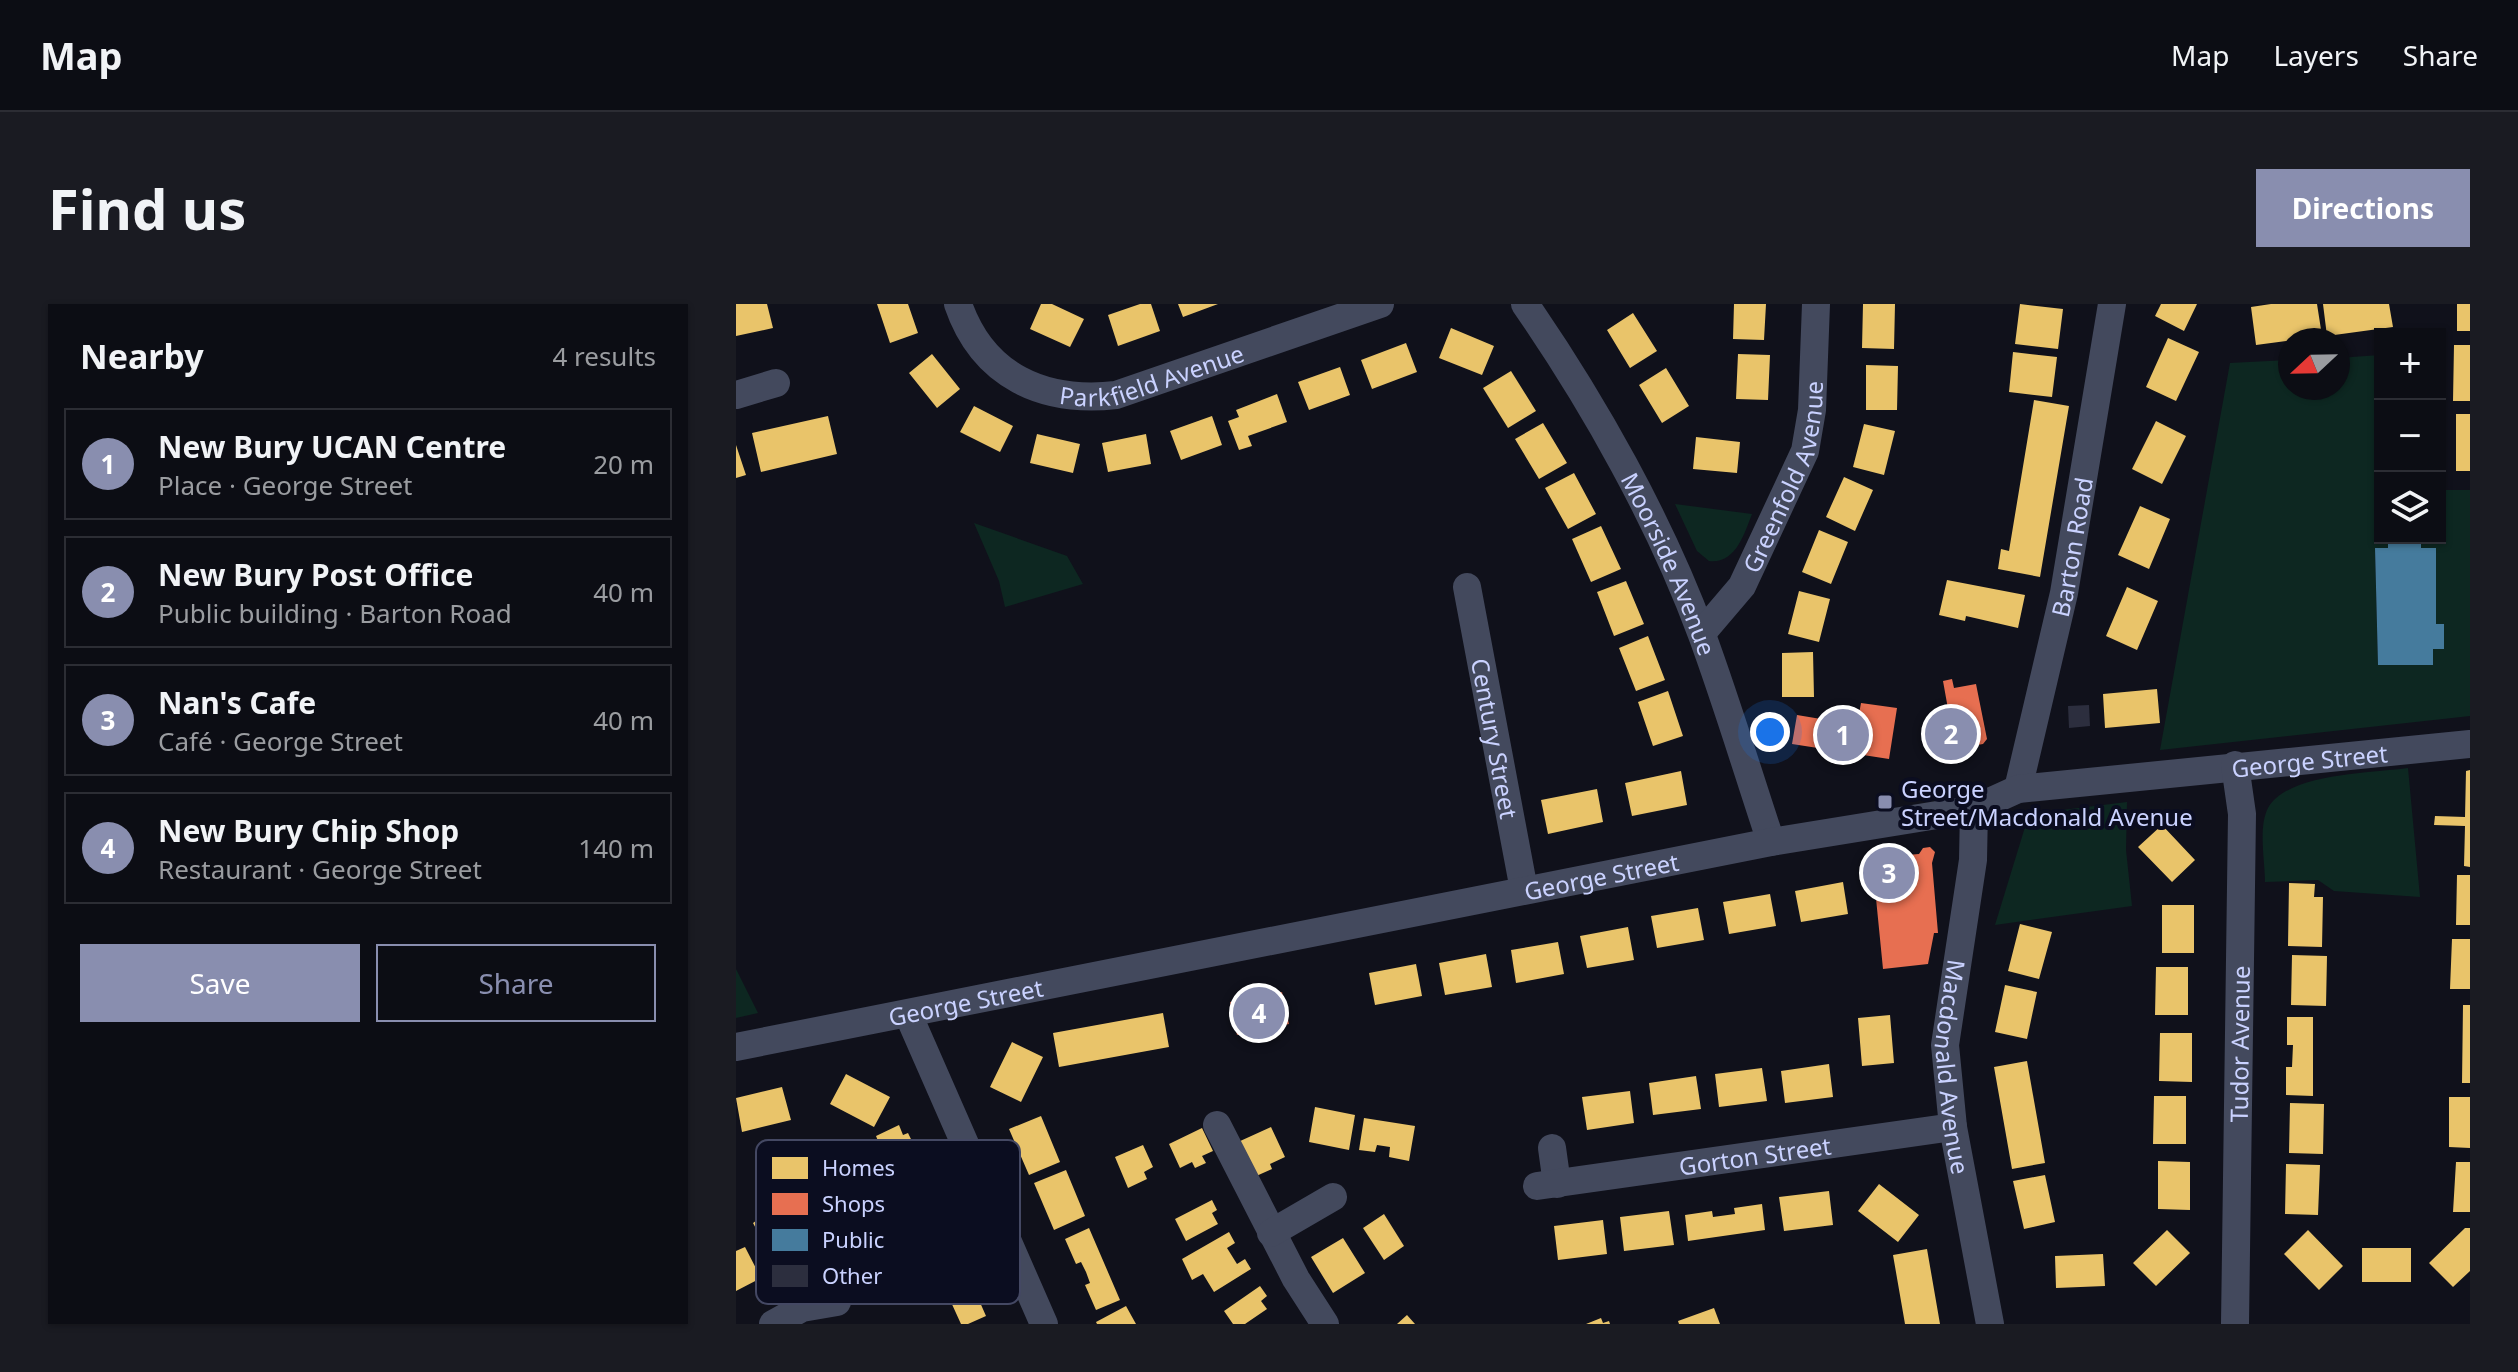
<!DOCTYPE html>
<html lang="en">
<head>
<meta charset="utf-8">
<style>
  :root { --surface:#0c0d14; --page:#1a1b22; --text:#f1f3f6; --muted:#9a9ca0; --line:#2c2d34; --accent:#898eaf }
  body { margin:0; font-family:"Noto Sans",sans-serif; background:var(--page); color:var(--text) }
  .controls { position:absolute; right:24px; top:24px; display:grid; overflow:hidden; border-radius:0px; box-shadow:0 2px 6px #0004 }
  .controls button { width:72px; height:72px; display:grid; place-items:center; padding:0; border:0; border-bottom:2px solid var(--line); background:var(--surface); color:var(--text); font:40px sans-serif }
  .compass { position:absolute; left:1542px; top:24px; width:72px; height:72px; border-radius:50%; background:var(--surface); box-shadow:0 2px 6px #0004; rotate:248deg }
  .you { position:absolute; left:1034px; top:428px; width:28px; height:28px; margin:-20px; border:6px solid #fff; border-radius:50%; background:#1a73e8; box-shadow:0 0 0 12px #1a73e833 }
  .badge { display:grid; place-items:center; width:52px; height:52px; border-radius:50%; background:var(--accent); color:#fff; font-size:26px; font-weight:700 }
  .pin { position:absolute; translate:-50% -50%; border:4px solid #fff; box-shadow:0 2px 8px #0006 }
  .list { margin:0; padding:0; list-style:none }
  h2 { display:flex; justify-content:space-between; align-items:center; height:104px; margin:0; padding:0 32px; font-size:34px }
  h2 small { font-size:26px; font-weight:400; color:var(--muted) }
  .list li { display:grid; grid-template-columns:52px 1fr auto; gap:24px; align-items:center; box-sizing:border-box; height:112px; margin:0 16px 16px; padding:0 16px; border:2px solid var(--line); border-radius:0px }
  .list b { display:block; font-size:30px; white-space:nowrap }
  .list p { margin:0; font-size:26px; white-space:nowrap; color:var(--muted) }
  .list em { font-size:26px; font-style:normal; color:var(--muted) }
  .actions { display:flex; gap:16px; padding:24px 32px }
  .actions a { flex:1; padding:18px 0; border:2px solid var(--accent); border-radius:0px; text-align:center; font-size:28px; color:var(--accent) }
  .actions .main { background:var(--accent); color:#fff }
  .icon { flex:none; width:44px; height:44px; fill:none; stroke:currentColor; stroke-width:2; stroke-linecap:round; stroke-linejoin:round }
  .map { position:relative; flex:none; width:1734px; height:1020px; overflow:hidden; border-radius:0px }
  header { display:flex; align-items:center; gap:48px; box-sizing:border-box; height:112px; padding:0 40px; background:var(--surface); border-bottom:2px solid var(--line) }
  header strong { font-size:38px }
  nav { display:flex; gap:44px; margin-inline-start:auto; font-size:28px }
  .intro { display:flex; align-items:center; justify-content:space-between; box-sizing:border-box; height:192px; padding:0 48px }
  h1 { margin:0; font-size:56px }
  .button { padding:20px 36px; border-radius:0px; background:var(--accent); color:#fff; font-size:28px; font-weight:700 }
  main { display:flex; gap:48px; padding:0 48px }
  aside { flex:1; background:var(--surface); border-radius:0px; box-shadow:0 2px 6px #0004 }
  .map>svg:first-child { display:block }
</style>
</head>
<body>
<header>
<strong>Map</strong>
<nav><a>Map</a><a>Layers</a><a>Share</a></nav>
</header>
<div class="intro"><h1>Find us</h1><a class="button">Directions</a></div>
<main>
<aside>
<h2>Nearby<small>4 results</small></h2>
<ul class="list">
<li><span class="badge">1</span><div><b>New Bury UCAN Centre</b><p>Place · George Street</p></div><em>20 m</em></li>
<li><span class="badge">2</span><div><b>New Bury Post Office</b><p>Public building · Barton Road</p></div><em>40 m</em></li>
<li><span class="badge">3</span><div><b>Nan's Cafe</b><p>Café · George Street</p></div><em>40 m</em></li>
<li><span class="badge">4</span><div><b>New Bury Chip Shop</b><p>Restaurant · George Street</p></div><em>140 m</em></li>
</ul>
<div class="actions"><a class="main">Save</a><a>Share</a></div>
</aside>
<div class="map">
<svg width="1734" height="1020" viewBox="0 0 1734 1020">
  <rect width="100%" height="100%" fill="#10111b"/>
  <!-- green -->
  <path fill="#0d2721" d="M 1644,51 L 1644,234 L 1652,234 L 1652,244 L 1639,245 L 1642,360 L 1697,360 L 1697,345 L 1708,320 L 1700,320 L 1700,244 L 1685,244 L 1685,234 L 1704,234 L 1704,186 L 1734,186 L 1734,412 L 1424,446 L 1494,59 L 1554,56 L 1554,84 L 1602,84 L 1602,54 Z
    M 939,200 L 1016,210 C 1008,230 1000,260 973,257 L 961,247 Z
    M 238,219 L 331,252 L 347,280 L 269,303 L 263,277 Z
    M 1672,464 L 1684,593 L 1598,587 L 1582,576 L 1529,578 C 1529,557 1522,523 1532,504 C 1551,469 1637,469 1672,464 Z
    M 1391,498 L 1390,546 L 1396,602 L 1259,621 L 1293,510 Z
    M 0,665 L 22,709 L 0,714 Z"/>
  <!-- homes -->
  <path fill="#e9c46a" d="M 0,0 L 31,0 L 37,24 L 0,32 Z
    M 141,0 L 172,0 L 182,29 L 154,39 Z
    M 305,0 L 316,0 L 348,15 L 334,43 L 294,25 Z
    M 404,0 L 415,0 L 424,27 L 382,42 L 372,11 Z
    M 442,0 L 482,0 L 447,13 Z
    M 998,0 L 1030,0 L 1028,36 L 997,35 Z
    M 1127,0 L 1159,0 L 1158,45 L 1126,44 Z
    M 1284,0 L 1327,5 L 1322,45 L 1279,40 Z
    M 1425,0 L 1461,0 L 1448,27 L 1419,12 Z
    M 1535,0 L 1581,0 L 1586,32 L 1520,41 L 1515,3 Z
    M 1587,0 L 1653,0 L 1657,23 L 1591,32 Z
    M 1721,0 L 1734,0 L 1734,27 L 1721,27 Z
    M 897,9 L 921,47 L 894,64 L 871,26 Z
    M 715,24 L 758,42 L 746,71 L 703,54 Z
    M 1432,34 L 1463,48 L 1440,97 L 1410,83 Z
    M 670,39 L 681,68 L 636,85 L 625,56 Z
    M 1718,41 L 1734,41 L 1734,97 L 1717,97 Z
    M 1277,48 L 1321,53 L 1316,93 L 1273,88 Z
    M 196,50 L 224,85 L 201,104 L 173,69 Z
    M 1002,50 L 1034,51 L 1032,96 L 1000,95 Z
    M 1130,61 L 1162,62 L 1161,106 L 1130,106 Z
    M 604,63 L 614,91 L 573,106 L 562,78 Z
    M 930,64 L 953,102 L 926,119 L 903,81 Z
    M 775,67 L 800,107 L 772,124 L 747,84 Z
    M 541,90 L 551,118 L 512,132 L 516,142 L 503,146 L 492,117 L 503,113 L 500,106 Z
    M 1298,96 L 1333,102 L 1304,273 L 1262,265 L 1265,245 L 1273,247 Z
    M 238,102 L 277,122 L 264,148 L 224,128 Z
    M 1720,110 L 1734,110 L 1734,167 L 1720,167 Z
    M 92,112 L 101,150 L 25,168 L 16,129 Z
    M 476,112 L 486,141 L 445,156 L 434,127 Z
    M 1420,117 L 1450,132 L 1426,180 L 1396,165 Z
    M 807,119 L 831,159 L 803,175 L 779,135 Z
    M 1128,120 L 1159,127 L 1148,171 L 1117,163 Z
    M 301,130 L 344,140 L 337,169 L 294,159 Z
    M 410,130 L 415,160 L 372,168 L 366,139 Z
    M 960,133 L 1004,138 L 1001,169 L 957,165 Z
    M 0,141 L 10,171 L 0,174 Z
    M 838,169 L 860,210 L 832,225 L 809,184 Z
    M 1108,173 L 1137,186 L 1119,227 L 1090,213 Z
    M 1404,202 L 1434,215 L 1413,265 L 1382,251 Z
    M 865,222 L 885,265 L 855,278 L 836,235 Z
    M 1083,226 L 1112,238 L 1095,280 L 1066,268 Z
    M 1211,276 L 1289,291 L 1282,324 L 1230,312 L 1229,317 L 1203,311 Z
    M 890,277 L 908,320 L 878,332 L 861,288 Z
    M 1391,283 L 1422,297 L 1401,346 L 1370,332 Z
    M 1063,287 L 1094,295 L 1083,338 L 1052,330 Z
    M 912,332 L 929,376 L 900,387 L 883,344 Z
    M 1077,348 L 1078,393 L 1046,393 L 1046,349 Z
    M 1421,385 L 1424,419 L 1369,424 L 1367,390 Z
    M 932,387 L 947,432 L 917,442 L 902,398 Z
    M 1734,466 L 1734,563 L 1728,562 L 1729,522 L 1698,521 L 1699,512 L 1729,513 L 1730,467 Z
    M 945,467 L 951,501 L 896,512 L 889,479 Z
    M 861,485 L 867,518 L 812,530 L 805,496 Z
    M 1426,521 L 1459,556 L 1436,578 L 1402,543 Z
    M 1721,571 L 1734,571 L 1734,621 L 1720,621 Z
    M 1107,578 L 1112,610 L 1065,618 L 1059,587 Z
    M 1553,579 L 1579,580 L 1578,593 L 1587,593 L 1586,643 L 1552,642 Z
    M 1034,590 L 1040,622 L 993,630 L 987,598 Z
    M 1426,601 L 1458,601 L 1458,649 L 1426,649 Z
    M 962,604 L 968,636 L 921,644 L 915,612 Z
    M 1284,620 L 1316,628 L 1303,675 L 1272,667 Z
    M 892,623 L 898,656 L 851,664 L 844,632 Z
    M 1716,635 L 1734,635 L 1734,685 L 1714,685 Z
    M 822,638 L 828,670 L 780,679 L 775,646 Z
    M 750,650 L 756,683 L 709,691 L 703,659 Z
    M 1556,651 L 1591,652 L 1590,702 L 1555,701 Z
    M 680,660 L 686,692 L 639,701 L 633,669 Z
    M 1420,663 L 1452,663 L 1452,711 L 1419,711 Z
    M 1269,681 L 1301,688 L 1291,735 L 1259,728 Z
    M 1727,701 L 1734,701 L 1734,779 L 1726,779 Z
    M 427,709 L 433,743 L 323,763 L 317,729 Z
    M 1154,711 L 1158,759 L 1126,762 L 1122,714 Z
    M 1551,713 L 1577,713 L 1577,792 L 1550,791 L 1550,763 L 1556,763 L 1557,741 L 1551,741 Z
    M 1424,729 L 1456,729 L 1456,778 L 1423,777 Z
    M 276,738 L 307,753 L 285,798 L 254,783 Z
    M 1291,757 L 1309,859 L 1276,865 L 1258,763 Z
    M 1093,760 L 1097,793 L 1049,799 L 1045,767 Z
    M 1026,764 L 1031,797 L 983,803 L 979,770 Z
    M 110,770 L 154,793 L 138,823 L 94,800 Z
    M 960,772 L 965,805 L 917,811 L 913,779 Z
    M 46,783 L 55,816 L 6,828 L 0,794 Z
    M 894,787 L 898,819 L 851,826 L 846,793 Z
    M 1418,792 L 1450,792 L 1450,840 L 1417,840 Z
    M 1713,793 L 1734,793 L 1734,844 L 1713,843 Z
    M 1554,799 L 1588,800 L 1587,850 L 1553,849 Z
    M 579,803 L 619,811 L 613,846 L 573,838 Z
    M 305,812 L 324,858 L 293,871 L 273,825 Z
    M 628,814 L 679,822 L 673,857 L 653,853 L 654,843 L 641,841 L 639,848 L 623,846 Z
    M 163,821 L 167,831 L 172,829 L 194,874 L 163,889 L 140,832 Z
    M 535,823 L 549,853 L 534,860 L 536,865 L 518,873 L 502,838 Z
    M 466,824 L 477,847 L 466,852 L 470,859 L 459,864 L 456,858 L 444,864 L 433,840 Z
    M 407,841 L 417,863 L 408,868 L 411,875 L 392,884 L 379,853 Z
    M 1422,857 L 1454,858 L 1454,906 L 1422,905 Z
    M 1720,858 L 1734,858 L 1734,908 L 1717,908 Z
    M 1550,860 L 1584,861 L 1582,911 L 1549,910 Z
    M 330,866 L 349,912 L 318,926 L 298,879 Z
    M 1309,871 L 1319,918 L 1288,925 L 1277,877 Z
    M 1143,880 L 1183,911 L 1162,938 L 1122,907 Z
    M 1093,887 L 1097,921 L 1048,927 L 1043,893 Z
    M 476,896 L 481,906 L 476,909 L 482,920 L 450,937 L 439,915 Z
    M 30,900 L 52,936 L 32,947 L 17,919 L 24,914 L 20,906 Z
    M 1026,900 L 1029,926 L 952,937 L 949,911 L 976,907 L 977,913 L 999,910 L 998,904 Z
    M 933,907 L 938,941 L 888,947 L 884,913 Z
    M 648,910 L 668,942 L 648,956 L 627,924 Z
    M 867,916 L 871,950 L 822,956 L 818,922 Z
    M 353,924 L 384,996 L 360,1006 L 349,981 L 354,979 L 350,968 L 345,958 L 340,960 L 329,935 Z
    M 1729,924 L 1734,924 L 1734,967 L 1717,983 L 1693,959 Z
    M 1431,926 L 1454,949 L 1420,982 L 1397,959 Z
    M 1572,926 L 1607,962 L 1583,986 L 1548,950 Z
    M 493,928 L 499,939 L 491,944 L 501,960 L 509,955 L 515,965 L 478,988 L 467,970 L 456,976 L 446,955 Z
    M 607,934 L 629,969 L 597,989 L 575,953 Z
    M 218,941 L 229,966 L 224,968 L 233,989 L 239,987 L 250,1012 L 232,1020 L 225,1020 L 194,952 Z
    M 9,943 L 25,974 L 0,987 L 0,947 Z
    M 1626,944 L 1675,944 L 1675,978 L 1626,978 Z
    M 1191,945 L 1204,1020 L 1169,1020 L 1157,951 Z
    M 1367,950 L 1369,982 L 1320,984 L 1319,952 Z
    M 524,982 L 531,992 L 525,997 L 531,1005 L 509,1020 L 497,1020 L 488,1007 Z
    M 390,1002 L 400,1020 L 361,1020 L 360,1018 Z
    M 978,1004 L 984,1020 L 943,1020 L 942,1017 Z
    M 671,1011 L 679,1020 L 661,1020 Z
    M 865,1014 L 867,1019 L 873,1017 L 874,1020 L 850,1020 Z"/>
  <!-- shops -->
  <path fill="#e76f51" d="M 1216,375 L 1218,384 L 1240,380 L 1251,435 L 1247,440 L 1203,448 L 1198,419 L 1214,416 L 1207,377 Z
    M 1125,399 L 1161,404 L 1153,455 L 1056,440 L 1061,411 L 1121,421 Z
    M 1194,543 L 1199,548 L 1196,559 L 1202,629 L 1198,629 L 1192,660 L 1147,665 L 1136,554 L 1183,550 L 1187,544 Z
    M 536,685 L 538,690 L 546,688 L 553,720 L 501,731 L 494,698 L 502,697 L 503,692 Z"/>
  <!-- public -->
  <path fill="#457b9d" d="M 1652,234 L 1685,234 L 1685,244 L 1700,244 L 1700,320 L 1708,320 L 1708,345 L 1697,345 L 1697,361 L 1642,361 L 1639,244 L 1652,244 Z"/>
  <!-- building -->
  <path fill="#2c2e3e" d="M 1353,401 L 1354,422 L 1333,424 L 1332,402 Z"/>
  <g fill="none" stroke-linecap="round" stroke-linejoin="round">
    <!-- minor -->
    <g stroke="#43495d" stroke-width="28">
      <path id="s1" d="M 222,0 C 247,73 308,99 380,91 L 644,0"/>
      <path id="s2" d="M 789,0 C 858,100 924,217 966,331 C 991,399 1012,469 1035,538"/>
      <path d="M 0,91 L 40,79"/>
      <path id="s3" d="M 731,283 L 788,586"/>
      <path id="s4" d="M 966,329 L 1006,282 L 1069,147 L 1076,106 L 1080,0"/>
      <path id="s5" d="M 1282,485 L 1328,289 L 1376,0"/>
      <path id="s6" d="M 1238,505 L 1237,556 L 1209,741 L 1217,823 L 1254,1020"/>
      <path d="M 172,710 L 308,1020"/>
      <path id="s7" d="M 0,743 L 1035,538 L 1238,505 L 1282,485 L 1734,440"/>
      <path d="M 481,821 L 560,975 L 589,1020"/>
      <path d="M 816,844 L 821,880"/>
      <path id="s8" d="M 801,882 L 1217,823"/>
      <path d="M 535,929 L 597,893"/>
      <path d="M 37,1020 L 66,1004 L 101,998"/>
      <path id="s9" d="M 1499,1020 L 1506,510 L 1499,461"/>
    </g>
  </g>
  <!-- markers -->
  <rect fill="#898eaf" stroke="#0b0d20" stroke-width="3" x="1141" y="490" width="16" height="16" rx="4"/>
  <g text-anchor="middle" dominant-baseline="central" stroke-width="8" stroke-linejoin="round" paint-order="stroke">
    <!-- street labels -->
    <g font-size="24" fill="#cad2ff" stroke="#0b0d20">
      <text stroke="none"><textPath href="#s1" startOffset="238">Parkfield Avenue</textPath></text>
      <text stroke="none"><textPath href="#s4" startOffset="180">Greenfold Avenue</textPath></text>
      <text stroke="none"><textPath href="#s5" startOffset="248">Barton Road</textPath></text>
      <text stroke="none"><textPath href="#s2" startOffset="298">Moorside Avenue</textPath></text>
      <text stroke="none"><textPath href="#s3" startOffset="154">Century Street</textPath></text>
      <text stroke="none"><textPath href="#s7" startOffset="1602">George Street</textPath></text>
      <text stroke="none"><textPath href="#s7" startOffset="882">George Street</textPath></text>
      <text stroke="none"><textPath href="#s7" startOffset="234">George Street</textPath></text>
      <text stroke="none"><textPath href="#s9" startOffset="280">Tudor Avenue</textPath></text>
      <text stroke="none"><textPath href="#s6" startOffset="260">Macdonald Avenue</textPath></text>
      <text stroke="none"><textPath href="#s8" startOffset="220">Gorton Street</textPath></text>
    </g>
    <!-- poi labels -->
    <g font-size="24" fill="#cad2ff" stroke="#0b0d20" text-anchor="start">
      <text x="1165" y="484">George<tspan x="1165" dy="28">Street/Macdonald Avenue</tspan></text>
    </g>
  </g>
  <!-- legend -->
  <rect x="20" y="836" width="264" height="164" rx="12" fill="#0b0d20" stroke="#444863" stroke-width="2"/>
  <rect x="36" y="853" width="36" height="22" fill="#e9c46a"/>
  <rect x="36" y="889" width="36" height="22" fill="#e76f51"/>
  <rect x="36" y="925" width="36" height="22" fill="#457b9d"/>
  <rect x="36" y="961" width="36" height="22" fill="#2c2e3e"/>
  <g font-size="22" fill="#cad2ff">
    <text x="86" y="872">Homes</text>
    <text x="86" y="908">Shops</text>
    <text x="86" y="944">Public</text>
    <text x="86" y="980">Other</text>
  </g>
</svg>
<div class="controls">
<button>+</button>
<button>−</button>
<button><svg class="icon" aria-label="layers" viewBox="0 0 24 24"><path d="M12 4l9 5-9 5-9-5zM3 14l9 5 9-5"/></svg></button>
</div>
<svg class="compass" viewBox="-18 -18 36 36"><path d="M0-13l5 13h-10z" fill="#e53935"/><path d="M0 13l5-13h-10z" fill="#9a9ca0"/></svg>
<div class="you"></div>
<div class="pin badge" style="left:1107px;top:431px">1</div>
<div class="pin badge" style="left:1215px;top:430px">2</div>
<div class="pin badge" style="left:1153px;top:569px">3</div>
<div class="pin badge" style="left:523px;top:709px">4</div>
</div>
</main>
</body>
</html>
